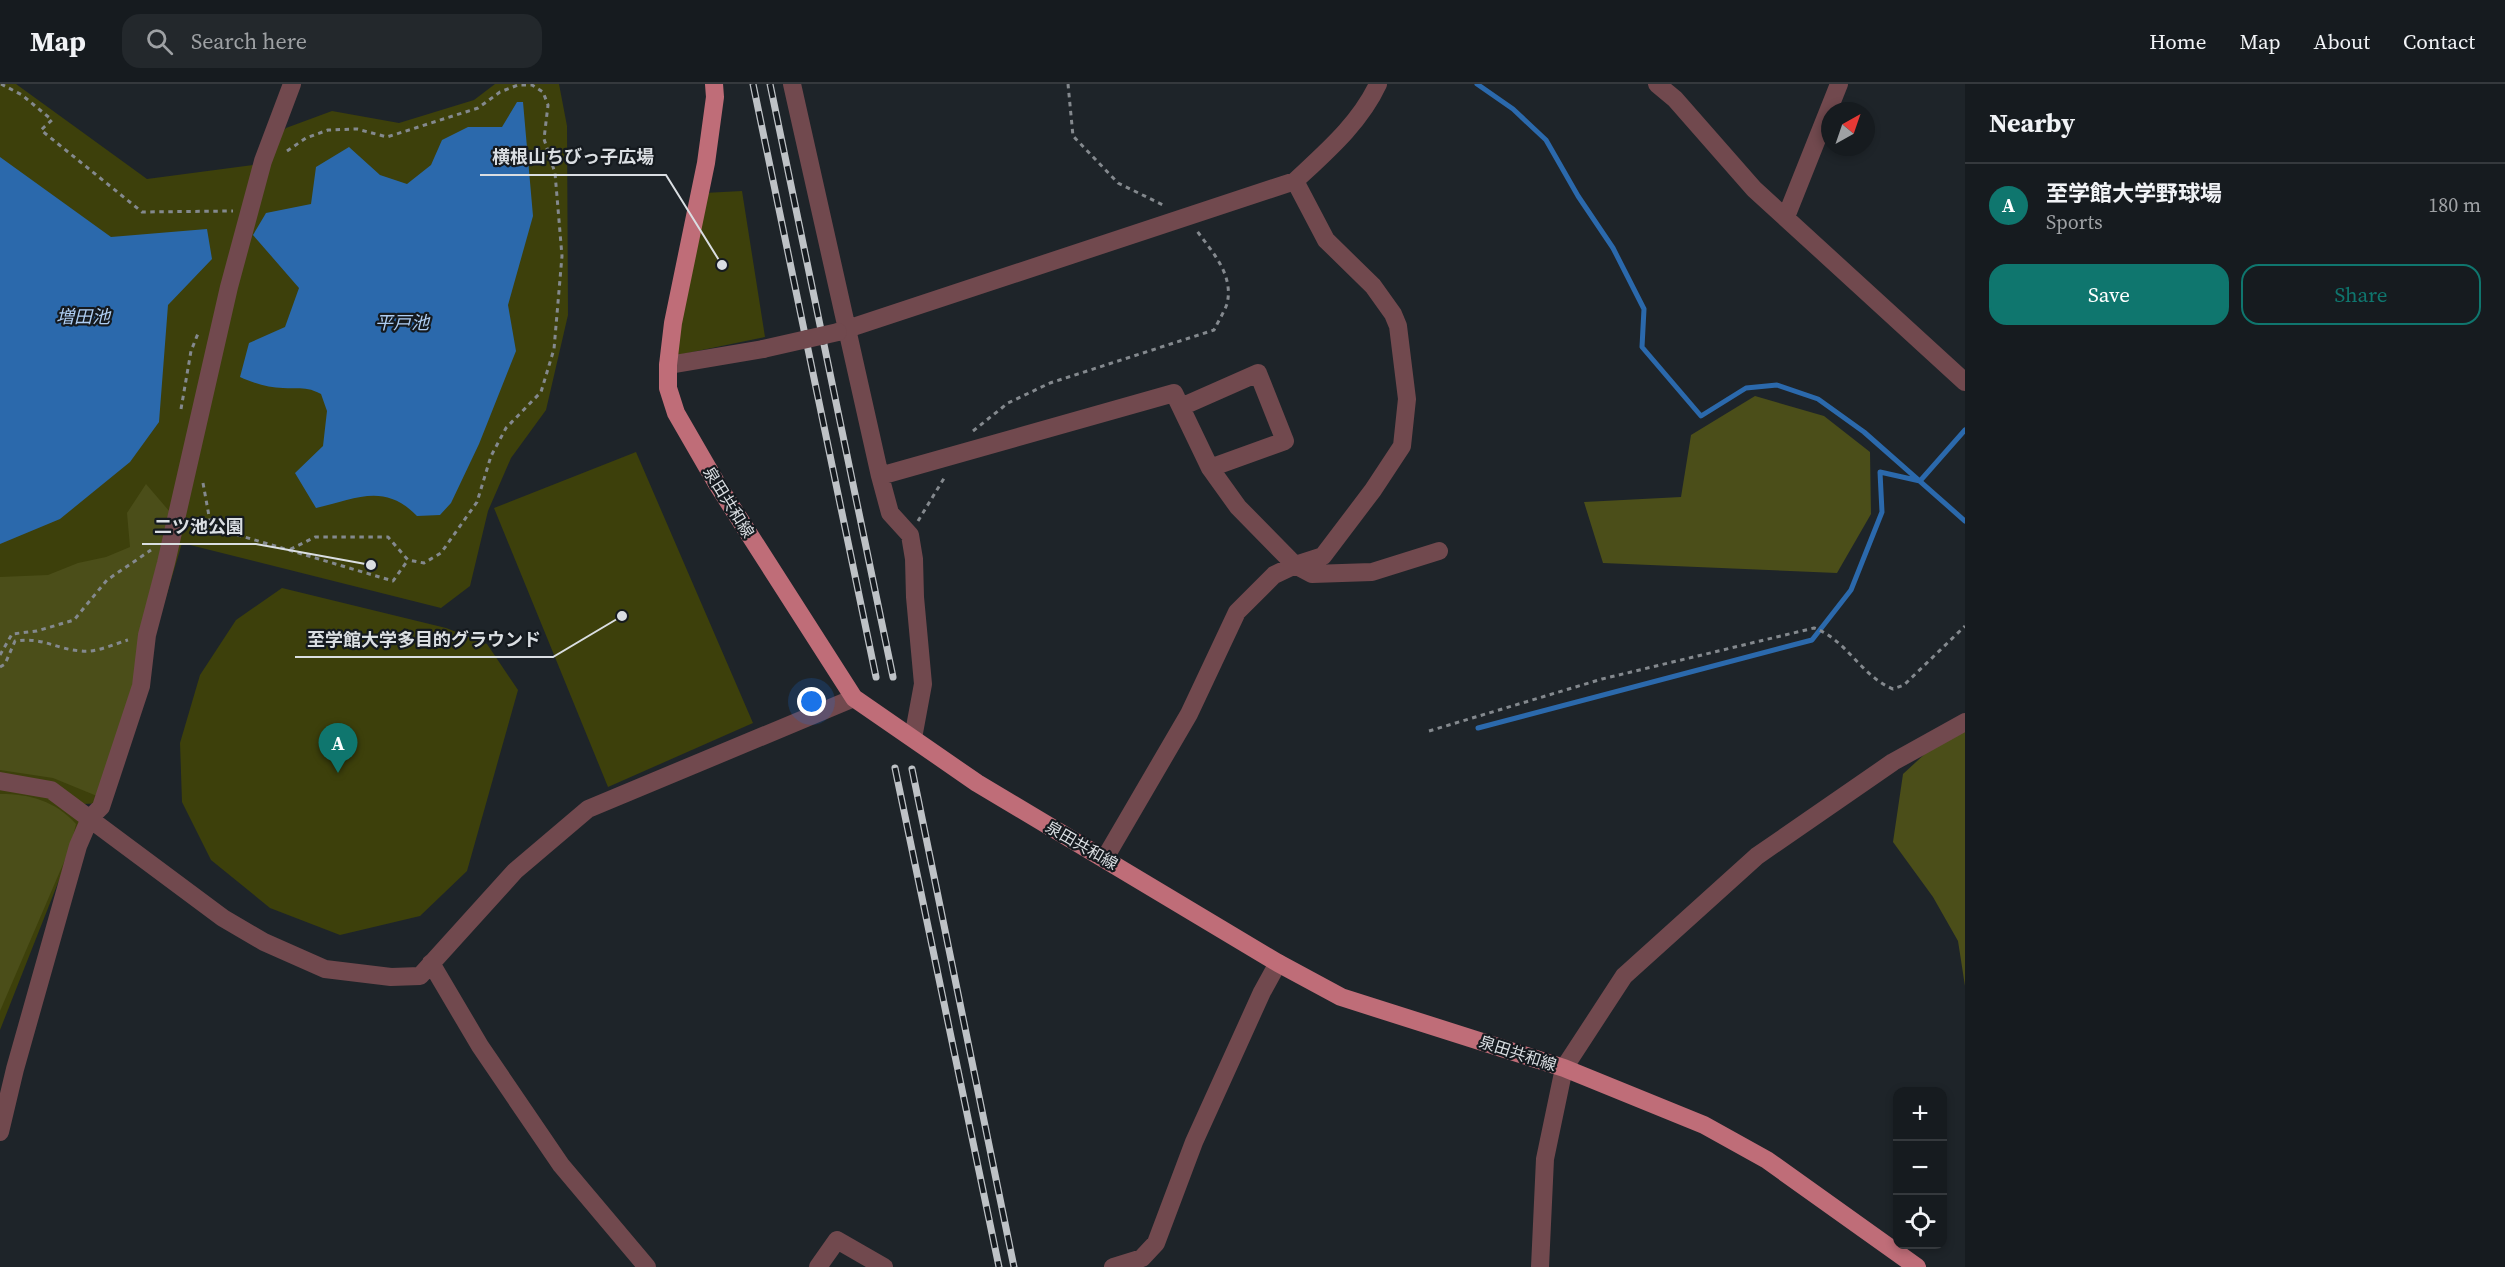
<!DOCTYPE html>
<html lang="en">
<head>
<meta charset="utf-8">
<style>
  :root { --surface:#161b1f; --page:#23282c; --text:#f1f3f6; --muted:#9ea1a4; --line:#35393d; --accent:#0f766e }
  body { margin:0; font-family:"Source Serif 4","Noto Sans JP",serif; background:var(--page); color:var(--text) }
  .controls { position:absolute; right:18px; bottom:18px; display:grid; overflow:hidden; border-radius:12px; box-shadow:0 3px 9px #0003 }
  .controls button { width:54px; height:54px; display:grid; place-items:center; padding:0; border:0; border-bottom:2px solid var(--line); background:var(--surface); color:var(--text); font:30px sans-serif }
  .compass { position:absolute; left:1821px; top:18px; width:54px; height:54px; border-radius:50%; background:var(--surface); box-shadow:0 3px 9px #0003; rotate:40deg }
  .you { position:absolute; left:812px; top:618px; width:21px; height:21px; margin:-15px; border:4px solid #fff; border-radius:50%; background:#1a73e8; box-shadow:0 0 0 9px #1a73e833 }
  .badge { display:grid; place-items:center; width:39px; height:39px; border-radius:50%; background:var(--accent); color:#fff; font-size:20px; font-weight:700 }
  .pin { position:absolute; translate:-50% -50px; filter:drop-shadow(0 2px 3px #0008) }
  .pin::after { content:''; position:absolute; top:32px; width:21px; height:18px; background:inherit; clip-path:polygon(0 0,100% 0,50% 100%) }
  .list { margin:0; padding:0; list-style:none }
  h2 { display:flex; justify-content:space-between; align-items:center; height:78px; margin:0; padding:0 24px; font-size:26px }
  h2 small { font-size:20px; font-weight:400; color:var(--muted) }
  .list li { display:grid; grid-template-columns:39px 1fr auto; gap:18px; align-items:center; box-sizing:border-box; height:84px; padding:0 24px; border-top:2px solid var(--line) }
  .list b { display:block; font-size:22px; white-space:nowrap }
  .list p { margin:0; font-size:20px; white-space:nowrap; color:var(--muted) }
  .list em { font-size:20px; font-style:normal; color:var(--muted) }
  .actions { display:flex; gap:12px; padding:18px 24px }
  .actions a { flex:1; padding:14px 0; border:2px solid var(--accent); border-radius:18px; text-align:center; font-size:21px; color:var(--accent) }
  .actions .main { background:var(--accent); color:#fff }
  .icon { flex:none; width:33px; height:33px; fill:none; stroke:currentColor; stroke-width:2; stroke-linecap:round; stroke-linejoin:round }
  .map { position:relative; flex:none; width:1965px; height:1183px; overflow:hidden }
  header { display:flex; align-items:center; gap:36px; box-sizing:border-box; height:84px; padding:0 30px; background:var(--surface); border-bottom:2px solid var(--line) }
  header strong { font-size:28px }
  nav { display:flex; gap:33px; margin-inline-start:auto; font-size:21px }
  .search { width:420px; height:54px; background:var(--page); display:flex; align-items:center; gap:15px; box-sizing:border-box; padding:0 21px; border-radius:18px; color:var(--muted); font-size:22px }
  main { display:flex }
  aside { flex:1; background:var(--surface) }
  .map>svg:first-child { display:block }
</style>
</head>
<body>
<header>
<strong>Map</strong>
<div class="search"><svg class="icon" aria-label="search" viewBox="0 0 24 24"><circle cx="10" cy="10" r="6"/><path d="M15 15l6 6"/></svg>Search here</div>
<nav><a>Home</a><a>Map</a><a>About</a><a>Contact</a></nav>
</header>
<main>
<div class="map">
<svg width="1965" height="1183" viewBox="0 0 1965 1183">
  <rect width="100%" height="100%" fill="#1e2429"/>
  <!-- green -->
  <path fill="#3d400b" d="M 0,0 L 16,0 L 147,95 L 253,81 L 286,44 L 332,27 L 399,39 L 474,16 L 495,0 L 559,0 L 567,42 L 568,231 L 546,326 L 511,374 L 488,427 L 470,502 L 441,524 L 182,459 L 105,719 L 84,720 L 78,748 L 0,946 Z
    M 742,107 L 765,253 L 673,272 L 704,109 Z
    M 636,368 L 753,639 L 608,703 L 494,424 Z
    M 282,504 L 446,544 L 487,560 L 518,606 L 467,787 L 420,832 L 340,851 L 270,824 L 211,776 L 182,718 L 180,659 L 200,591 L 236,536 Z"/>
  <!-- forest -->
  <path fill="#4b4e19" d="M 1755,312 L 1824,332 L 1870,368 L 1871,430 L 1837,489 L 1603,479 L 1584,418 L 1681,413 L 1691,351 Z
    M 146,400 L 170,428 L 134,600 L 97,712 L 53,694 L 0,686 L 0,493 L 48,491 L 78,479 L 106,473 L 130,463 L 127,429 Z
    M 1965,646 L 1965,902 L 1958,857 L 1933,813 L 1893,758 L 1903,690 L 1941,655 Z
    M 0,710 C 31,710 55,717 76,740 L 70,764 L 0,927 Z"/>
  <!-- water -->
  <path fill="#2b69ac" d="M 517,18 L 523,18 L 533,132 L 508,221 L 516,267 L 479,360 L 451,419 L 440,431 L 417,432 C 384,398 356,415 316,424 L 295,389 L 323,362 L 327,327 L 321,310 C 306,302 300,305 283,304 C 269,304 253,299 240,293 L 249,259 L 285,243 L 299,204 L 253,151 L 266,129 L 311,120 L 316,83 L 349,63 L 380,91 L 407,100 L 431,81 L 442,56 L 468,43 L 502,43 Z
    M 0,73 L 111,153 L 207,145 L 212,175 L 168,221 L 159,338 L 130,378 L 60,435 L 0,460 Z"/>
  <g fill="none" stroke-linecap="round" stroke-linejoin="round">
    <!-- stream -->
    <path stroke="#2b69ac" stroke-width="5" d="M 1477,0 L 1513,25 L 1546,56 L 1578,112 L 1613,164 L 1644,225 L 1642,263 L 1701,332 L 1746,304 L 1777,301 L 1818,315 L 1864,348 L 1965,437
      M 1478,644 L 1812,556 L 1851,506 L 1882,428 L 1880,388 L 1920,397 L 1965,346"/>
    <!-- path -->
    <path stroke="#84898e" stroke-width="3" stroke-dasharray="4.5 4.5" stroke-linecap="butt" d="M 1,0 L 22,11 L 52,36 L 41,46 L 142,128 L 233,127
      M 1068,0 L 1073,52 L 1118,99 L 1165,122
      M 287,67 L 306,54 L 328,46 L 357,45 L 387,53 L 478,24 L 500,8 L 518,1 L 532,1 L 543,8 L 548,21 L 544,55 L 555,89 L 562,172 L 554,265 L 541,308 L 506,344 L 491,372 L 477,418 L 441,469 L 424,479 L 408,476
      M 181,325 L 191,267 L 199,247
      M 973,347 L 1008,319 L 1050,299 L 1214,246 C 1218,238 1224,228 1227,220 C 1234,191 1213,169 1197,147
      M 203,399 L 211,443 L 393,497 L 408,476 L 388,453 L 315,453 L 289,466
      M 918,437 L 946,391
      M 0,571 L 12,550 L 37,547 L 74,536 L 107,496 L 151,466
      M 0,583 L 5,580 L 15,557 C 44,553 55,565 81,567 C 96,569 114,560 128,556
      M 1429,647 L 1602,595 L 1814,544 C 1846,555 1861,592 1893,605 L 1904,601 L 1965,542"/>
    <!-- minor -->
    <path stroke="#71494e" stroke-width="18" d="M 792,0 L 880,392 L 890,429 L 910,451 L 914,475 L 915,513 L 923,600 L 913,654
      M 1657,0 L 1675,15 L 1754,105 L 1965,298
      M 1786,133 L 1839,0
      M 838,248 L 1295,97 C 1326,68 1360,39 1378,0
      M 668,281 L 763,265
      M 1181,323 L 1258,289 L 1285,357 L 1210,384
      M 880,392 L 1174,309 L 1210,384 L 1238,423 L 1295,481 L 1312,490 L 1372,488 L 1439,467
      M 0,697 L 51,706 L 223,834 L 264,858 L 325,885 L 391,893 L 420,892 L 515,787 L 588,725 L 854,614
      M 1105,774 L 1189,630 L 1237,528 L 1274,491 L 1295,481 L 1323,472 L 1373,406 L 1402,362 L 1407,315 L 1398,242 L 1393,230 L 1373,202 L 1326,156 L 1295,97
      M 431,879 L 480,962 L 561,1081 L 647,1183
      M 0,1048 L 15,985 L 78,762 L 90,734 L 101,723 L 141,602 L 147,551 L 166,479 L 229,203 L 263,77 L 292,0
      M 818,1183 L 837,1156 L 884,1183
      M 1113,1183 L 1142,1174 L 1156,1159 L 1194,1058 L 1262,908 L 1278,879
      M 1540,1183 L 1545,1075 L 1564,984 L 1624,892 L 1757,772 L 1893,678 L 1965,638"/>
    <!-- major -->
    <path stroke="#bf6d78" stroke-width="18" d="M 714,0 L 715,13 L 706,79 L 673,239 L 668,281 L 668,304 L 676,329 L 717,400 L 854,614 L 977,699 L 1278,879 L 1341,913 L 1564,984 L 1704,1041 L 1767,1076 L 1917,1183"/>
    <defs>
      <path id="rail" d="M 753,0 L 876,593
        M 770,0 L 893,593
        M 895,684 L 999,1183
        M 912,685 L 1014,1183"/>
    </defs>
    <!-- rail casing -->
    <use href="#rail" stroke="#bec2c6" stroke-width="7"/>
    <!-- rail -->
    <use href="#rail" stroke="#151a1f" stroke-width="4.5" stroke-dasharray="14" stroke-linecap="butt"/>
    <!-- minor-bridge -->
    <path stroke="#71494e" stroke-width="18" d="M 763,265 L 838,248"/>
  </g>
  <g text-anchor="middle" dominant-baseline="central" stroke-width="4.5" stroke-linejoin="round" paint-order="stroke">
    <!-- street labels -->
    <g font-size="16" fill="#dadee2" stroke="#151a1f">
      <text transform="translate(729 418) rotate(58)">泉田共和線</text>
      <text transform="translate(1082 761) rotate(30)">泉田共和線</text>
      <text transform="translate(1518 969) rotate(18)">泉田共和線</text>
    </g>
    <!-- water labels -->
    <g font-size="18" font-style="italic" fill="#afcef3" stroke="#151a1f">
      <text x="83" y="232">増田池</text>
      <text x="402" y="238">平戸池</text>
    </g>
  </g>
  <!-- callouts -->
  <path fill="none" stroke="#dadee2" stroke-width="2" d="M722 181L666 91H480M371 481L256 460H142M622 532L553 573H295"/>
  <g fill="#dadee2" stroke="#151a1f" stroke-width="2">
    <circle cx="722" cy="181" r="6"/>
    <circle cx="371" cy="481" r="6"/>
    <circle cx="622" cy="532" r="6"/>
  </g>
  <g font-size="18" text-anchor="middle" font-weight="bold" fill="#dadee2" stroke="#151a1f" stroke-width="4.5" stroke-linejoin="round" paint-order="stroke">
    <text x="573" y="79">横根山ちびっ子広場</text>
    <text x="199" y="449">二ツ池公園</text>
    <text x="424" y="562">至学館大学多目的グラウンド</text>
  </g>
</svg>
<div class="controls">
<button>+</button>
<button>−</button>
<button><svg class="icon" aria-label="locate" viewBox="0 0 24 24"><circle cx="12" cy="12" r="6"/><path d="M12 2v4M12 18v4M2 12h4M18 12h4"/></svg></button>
</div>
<svg class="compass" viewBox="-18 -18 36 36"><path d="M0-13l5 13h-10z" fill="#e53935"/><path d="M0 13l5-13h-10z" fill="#9ea1a4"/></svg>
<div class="you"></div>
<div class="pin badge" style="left:338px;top:689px">A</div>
</div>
<aside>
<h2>Nearby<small></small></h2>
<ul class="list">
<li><span class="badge">A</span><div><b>至学館大学野球場</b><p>Sports</p></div><em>180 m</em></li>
</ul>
<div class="actions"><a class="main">Save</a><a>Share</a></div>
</aside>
</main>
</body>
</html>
